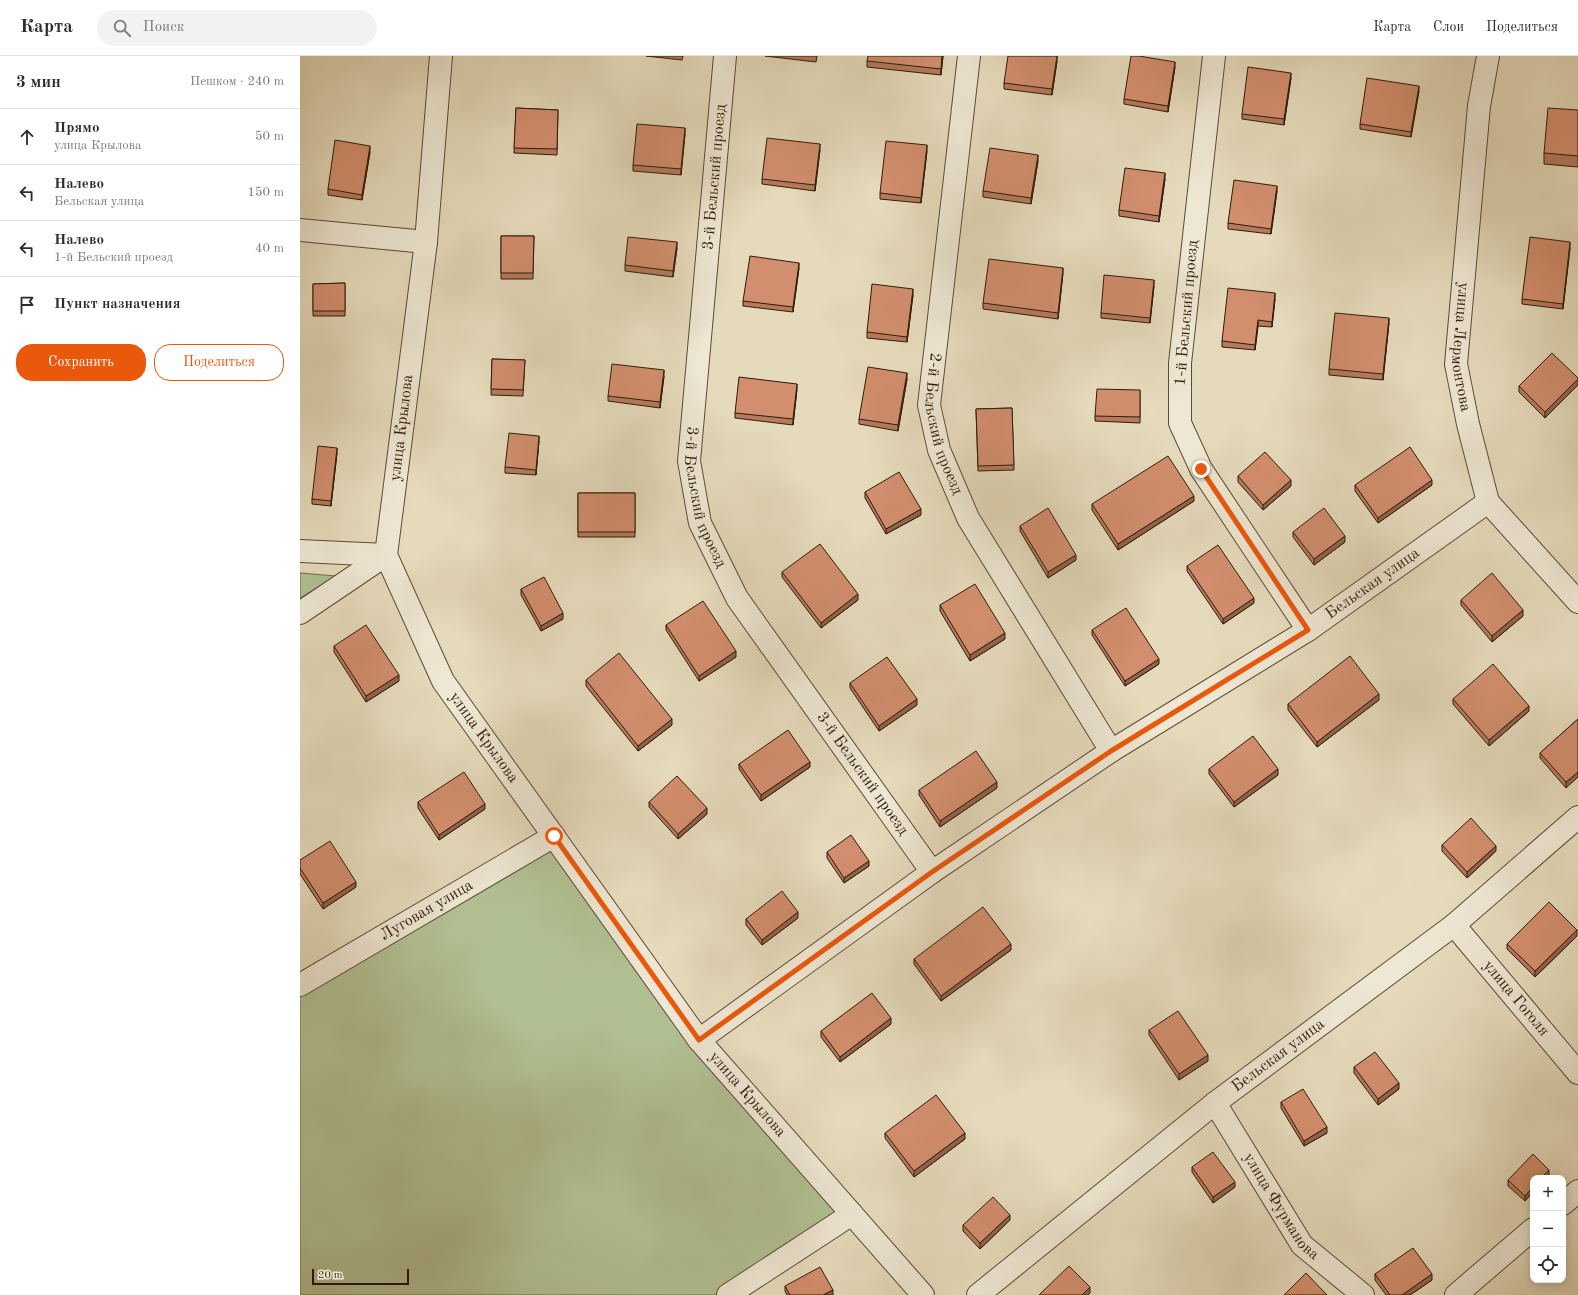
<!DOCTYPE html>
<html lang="ru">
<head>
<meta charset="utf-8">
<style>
  :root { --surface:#fff; --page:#f2f2f3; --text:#2b2b33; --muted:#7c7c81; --line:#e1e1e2; --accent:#ea580c }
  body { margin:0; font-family:"Old Standard TT",serif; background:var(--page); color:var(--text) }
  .controls { position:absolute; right:12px; bottom:12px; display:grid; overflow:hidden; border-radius:8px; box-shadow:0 2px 10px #0003 }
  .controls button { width:36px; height:36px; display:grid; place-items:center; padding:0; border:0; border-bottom:1px solid var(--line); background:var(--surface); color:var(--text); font:20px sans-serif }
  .scale { position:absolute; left:12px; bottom:10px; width:97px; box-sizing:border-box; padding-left:4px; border:2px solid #301b07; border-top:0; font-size:11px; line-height:14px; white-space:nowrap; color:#301b07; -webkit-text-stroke:3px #eee7d3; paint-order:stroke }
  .stop { position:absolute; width:12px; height:12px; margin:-9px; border:3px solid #ea580c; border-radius:50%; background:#fff }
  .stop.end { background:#ea580c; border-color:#fff; box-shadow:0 1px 4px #0008 }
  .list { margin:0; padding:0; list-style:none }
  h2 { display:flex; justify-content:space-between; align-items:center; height:52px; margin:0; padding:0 16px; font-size:17px }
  h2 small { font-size:13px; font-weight:400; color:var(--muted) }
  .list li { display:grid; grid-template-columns:26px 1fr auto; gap:12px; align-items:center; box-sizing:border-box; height:56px; padding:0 16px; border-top:1px solid var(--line) }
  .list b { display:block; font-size:15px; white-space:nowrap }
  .list p { margin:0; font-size:13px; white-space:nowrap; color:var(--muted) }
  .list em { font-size:13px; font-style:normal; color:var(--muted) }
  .actions { display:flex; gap:8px; padding:12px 16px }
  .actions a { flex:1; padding:9px 0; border:1px solid var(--accent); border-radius:16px; text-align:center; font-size:14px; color:var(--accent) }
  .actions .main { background:var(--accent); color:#fff }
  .icon { flex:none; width:22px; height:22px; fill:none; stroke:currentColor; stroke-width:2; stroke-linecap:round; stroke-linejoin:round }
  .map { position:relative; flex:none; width:1278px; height:1239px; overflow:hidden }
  header { display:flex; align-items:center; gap:24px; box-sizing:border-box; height:56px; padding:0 20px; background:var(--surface); border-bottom:1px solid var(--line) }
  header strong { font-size:19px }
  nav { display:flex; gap:22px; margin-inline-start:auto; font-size:14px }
  .search { width:280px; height:36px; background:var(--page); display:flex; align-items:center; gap:10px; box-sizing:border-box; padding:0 14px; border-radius:22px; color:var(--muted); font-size:15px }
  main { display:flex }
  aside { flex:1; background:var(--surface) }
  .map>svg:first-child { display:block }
</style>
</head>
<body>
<header>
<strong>Карта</strong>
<div class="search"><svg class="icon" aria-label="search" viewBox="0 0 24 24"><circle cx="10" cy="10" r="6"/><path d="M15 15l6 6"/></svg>Поиск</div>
<nav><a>Карта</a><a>Слои</a><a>Поделиться</a></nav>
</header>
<main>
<aside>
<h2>3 мин<small>Пешком · 240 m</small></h2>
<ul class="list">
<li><svg class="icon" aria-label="ahead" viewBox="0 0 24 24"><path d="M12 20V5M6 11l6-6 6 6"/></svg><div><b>Прямо</b><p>улица Крылова</p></div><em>50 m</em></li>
<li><svg class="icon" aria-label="left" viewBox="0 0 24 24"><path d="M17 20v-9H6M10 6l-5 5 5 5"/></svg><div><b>Налево</b><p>Бельская улица</p></div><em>150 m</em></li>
<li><svg class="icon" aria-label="left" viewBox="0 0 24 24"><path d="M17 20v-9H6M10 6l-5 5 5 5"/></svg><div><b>Налево</b><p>1-й Бельский проезд</p></div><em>40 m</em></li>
<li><svg class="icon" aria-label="arrive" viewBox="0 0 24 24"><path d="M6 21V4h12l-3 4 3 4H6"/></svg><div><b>Пункт назначения</b></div></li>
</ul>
<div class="actions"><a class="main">Сохранить</a><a>Поделиться</a></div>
</aside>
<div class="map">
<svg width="1278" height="1239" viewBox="0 0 1278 1239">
  <rect width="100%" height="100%" fill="#e5dabb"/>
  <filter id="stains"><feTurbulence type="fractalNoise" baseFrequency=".005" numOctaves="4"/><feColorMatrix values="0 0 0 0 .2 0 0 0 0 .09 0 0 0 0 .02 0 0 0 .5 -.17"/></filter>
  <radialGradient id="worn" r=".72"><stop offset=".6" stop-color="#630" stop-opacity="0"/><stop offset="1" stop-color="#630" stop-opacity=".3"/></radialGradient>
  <!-- green -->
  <path fill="#b1c093" stroke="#706e4d" d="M 0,517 L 36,520 L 0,542 Z
    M 254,780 L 399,984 L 552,1158 L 428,1239 L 0,1239 L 0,929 Z"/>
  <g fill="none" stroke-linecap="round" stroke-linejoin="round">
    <defs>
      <g id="minor">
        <path id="s1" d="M 141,0 L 126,186 L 86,499 L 143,625 L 399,984 L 623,1239"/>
        <path id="s2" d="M 425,0 L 389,405 L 400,467 L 437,542 L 632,816"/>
        <path id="s3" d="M 669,0 L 629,349 L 639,394 L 668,462 L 811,695"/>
        <path d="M 914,0 L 880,307 L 880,367 L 901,413 L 1008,574"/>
        <path id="s4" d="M 1188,0 L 1179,50 L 1156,308 L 1168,368 L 1188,446 L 1278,546"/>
        <path d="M 0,174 L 126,186"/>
        <path d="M 0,495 L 86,499"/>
        <path d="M 0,557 L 86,499"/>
        <path id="s5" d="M 1154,869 L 1278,1017"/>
        <path id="s6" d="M 0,929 L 254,780"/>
        <path id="s7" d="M 399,984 L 632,816 L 811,695 L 1008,574 L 1188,446"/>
        <path id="s8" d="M 915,1047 L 1002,1189 L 1063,1239"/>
        <path d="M 1263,1148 L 1278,1135"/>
        <path d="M 428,1239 L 552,1158"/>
        <path id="s9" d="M 678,1239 L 915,1047 L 1154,869 L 1278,761"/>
        <path d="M 1156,1239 L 1233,1173"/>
      </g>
    </defs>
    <!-- minor casing -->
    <use href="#minor" stroke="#5d4b34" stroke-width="24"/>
    <!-- minor -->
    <use href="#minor" stroke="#eee7d3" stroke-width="22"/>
  </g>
  <!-- wall -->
  <path fill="#b57a5f" stroke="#301b07" d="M 346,0 L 383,0 L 382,4 Z
    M 465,0 L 517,0 L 516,6 Z
    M 643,0 L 641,19 L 567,11 L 567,5 Z
    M 757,5 L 752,39 L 704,33 L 704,27 Z
    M 875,11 L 868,56 L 824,48 L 824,43 Z
    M 991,22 L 984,69 L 942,63 L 942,58 Z
    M 1119,35 L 1111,81 L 1060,73 L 1060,68 Z
    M 216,52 L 258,54 L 257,99 L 214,97 Z
    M 1278,54 L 1278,111 L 1244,108 L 1244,97 Z
    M 385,78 L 381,119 L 333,115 L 333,109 Z
    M 520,94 L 515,135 L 462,128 L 462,123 Z
    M 627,95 L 621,147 L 580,143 L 580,137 Z
    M 70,96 L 62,144 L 28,139 L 28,133 Z
    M 738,105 L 731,148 L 683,141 L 683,135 Z
    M 865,123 L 859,166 L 819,160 L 819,154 Z
    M 977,135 L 971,178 L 928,173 L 928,167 Z
    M 201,180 L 234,180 L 233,223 L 201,223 Z
    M 377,192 L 373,221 L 325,215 L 325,209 Z
    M 1270,192 L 1263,253 L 1222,248 L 1222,243 Z
    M 499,212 L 493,256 L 443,250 L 443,245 Z
    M 763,217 L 758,263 L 683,253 L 683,247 Z
    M 45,227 L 45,260 L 13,260 L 13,228 Z
    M 854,230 L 850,267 L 801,262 L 801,257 Z
    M 613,239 L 607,286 L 567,282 L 567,276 Z
    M 975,243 L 972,271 L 958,270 L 955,294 L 922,291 L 922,285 Z
    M 1089,267 L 1083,324 L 1029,319 L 1029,313 Z
    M 1252,297 L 1245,362 L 1219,336 L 1219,330 Z
    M 192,303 L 225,304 L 223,340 L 191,339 Z
    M 364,320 L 360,352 L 308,345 L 308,340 Z
    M 607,323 L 598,375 L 559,368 L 559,363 Z
    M 497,333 L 493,369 L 435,362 L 435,357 Z
    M 840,334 L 840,367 L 795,365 L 795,360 Z
    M 712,352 L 714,414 L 678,415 L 676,353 Z
    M 239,385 L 236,419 L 205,417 L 205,411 Z
    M 37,397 L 31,450 L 12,448 L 12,443 Z
    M 938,420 L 991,430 L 963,454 L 938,426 Z
    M 1055,429 L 1132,429 L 1078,467 L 1055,435 Z
    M 565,436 L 621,459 L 586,478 L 565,442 Z
    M 278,437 L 335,437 L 335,481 L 278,481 Z
    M 894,445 L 818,494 L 792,454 L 792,448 Z
    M 720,470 L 776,504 L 748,522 L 720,475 Z
    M 993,476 L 1045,486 L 1014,509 L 993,481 Z
    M 887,510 L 954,547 L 923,568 L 887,515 Z
    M 482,516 L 558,544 L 521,572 L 482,521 Z
    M 221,533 L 263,563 L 241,575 L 221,539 Z
    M 1161,544 L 1223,560 L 1192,586 L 1161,549 Z
    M 640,549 L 705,583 L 670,605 L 640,555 Z
    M 366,569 L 436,601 L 399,625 L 366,574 Z
    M 792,574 L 859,608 L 825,630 L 792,579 Z
    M 34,590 L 99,625 L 66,646 L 34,596 Z
    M 286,624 L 372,669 L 338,695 L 286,630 Z
    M 550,627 L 617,649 L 579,675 L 550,632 Z
    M 1153,643 L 1229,655 L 1189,690 L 1153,648 Z
    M 1079,644 L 1017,691 L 988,654 L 988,648 Z
    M 1278,663 L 1266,732 L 1240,702 L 1240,697 Z
    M 439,708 L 510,711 L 461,745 L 439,713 Z
    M 909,713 L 978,719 L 934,751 L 909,718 Z
    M 697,732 L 640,771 L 619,739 L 619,734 Z
    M 118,746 L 185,753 L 139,784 L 118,752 Z
    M 349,746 L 407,758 L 378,783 L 349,751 Z
    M 1142,789 L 1196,795 L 1167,822 L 1142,795 Z
    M 527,796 L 569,810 L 544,827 L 527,802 Z
    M 0,804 L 56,831 L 23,853 L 0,818 Z
    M 498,862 L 462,889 L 446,869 L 446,863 Z
    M 1277,880 L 1235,921 L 1207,893 L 1207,888 Z
    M 711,894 L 641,945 L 614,908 L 614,903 Z
    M 591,968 L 540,1006 L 521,981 L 521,975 Z
    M 849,974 L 908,1005 L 879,1024 L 849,979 Z
    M 1054,1011 L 1099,1033 L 1078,1049 L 1054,1017 Z
    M 981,1046 L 1027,1077 L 1004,1090 L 981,1052 Z
    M 585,1077 L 665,1083 L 614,1121 L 585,1082 Z
    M 892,1111 L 935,1131 L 913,1147 L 892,1116 Z
    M 1249,1119 L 1233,1122 L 1233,1136 L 1225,1145 L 1208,1130 L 1208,1124 Z
    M 710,1164 L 680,1193 L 663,1175 L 663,1169 Z
    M 1075,1218 L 1132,1224 L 1110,1239 L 1086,1239 L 1075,1224 Z
    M 485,1230 L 533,1239 L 487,1239 L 485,1235 Z"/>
  <!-- shaded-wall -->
  <path fill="#93634d" stroke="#301b07" d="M 642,0 L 643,0 L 641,19 L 641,13 Z
    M 757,0 L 757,5 L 752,39 L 752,33 Z
    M 875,6 L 875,11 L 868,56 L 868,50 Z
    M 991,17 L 991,22 L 984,69 L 984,63 Z
    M 1119,30 L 1119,35 L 1111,81 L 1111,76 Z
    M 385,72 L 385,78 L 381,119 L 381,113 Z
    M 520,88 L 520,94 L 515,135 L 515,129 Z
    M 627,89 L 627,95 L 621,147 L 621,142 Z
    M 70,90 L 70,96 L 62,144 L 62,139 Z
    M 738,99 L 738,105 L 731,148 L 731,142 Z
    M 865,117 L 865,123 L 859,166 L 859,160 Z
    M 977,130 L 977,135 L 971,178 L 971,173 Z
    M 377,186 L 377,192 L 373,221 L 373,215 Z
    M 1270,186 L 1270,192 L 1263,253 L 1263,248 Z
    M 499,207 L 499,212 L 493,256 L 493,251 Z
    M 763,212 L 763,217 L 758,263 L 758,257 Z
    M 854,224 L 854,230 L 850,267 L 850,262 Z
    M 613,233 L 613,239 L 607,286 L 607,281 Z
    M 975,237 L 975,243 L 972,271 L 972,266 Z
    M 1089,262 L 1089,267 L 1083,324 L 1083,318 Z
    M 958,264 L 958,270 L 955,294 L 955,289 Z
    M 364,314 L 364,320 L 360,352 L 360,346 Z
    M 607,317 L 607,323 L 598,375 L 598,369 Z
    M 1278,323 L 1278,329 L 1245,362 L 1245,356 Z
    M 497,328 L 497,333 L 493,369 L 493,363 Z
    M 239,380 L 239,385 L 236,419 L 236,414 Z
    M 37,392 L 37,397 L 31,450 L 31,445 Z
    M 991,424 L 991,430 L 963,454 L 963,449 Z
    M 1132,424 L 1132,429 L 1078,467 L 1078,462 Z
    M 894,440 L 894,445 L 818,494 L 818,488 Z
    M 621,453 L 621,459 L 586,478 L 586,473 Z
    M 1045,480 L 1045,486 L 1014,509 L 1014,503 Z
    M 776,499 L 776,504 L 748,522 L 748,516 Z
    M 558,538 L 558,544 L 521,572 L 521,567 Z
    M 954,542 L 954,547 L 923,568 L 923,563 Z
    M 1223,554 L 1223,560 L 1192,586 L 1192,580 Z
    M 263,557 L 263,563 L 241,575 L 241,570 Z
    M 705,577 L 705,583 L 670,605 L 670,599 Z
    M 436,595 L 436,601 L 399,625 L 399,620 Z
    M 859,603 L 859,608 L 825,630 L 825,625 Z
    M 99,619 L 99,625 L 66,646 L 66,640 Z
    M 1079,638 L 1079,644 L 1017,691 L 1017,686 Z
    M 617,643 L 617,649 L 579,675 L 579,670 Z
    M 1229,650 L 1229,655 L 1189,690 L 1189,684 Z
    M 372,663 L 372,669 L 338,695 L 338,690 Z
    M 510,706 L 510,711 L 461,745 L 461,739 Z
    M 978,713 L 978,719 L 934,751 L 934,746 Z
    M 1278,716 L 1278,721 L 1266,732 L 1266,726 Z
    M 697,726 L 697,732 L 640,771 L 640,765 Z
    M 185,748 L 185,753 L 139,784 L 139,779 Z
    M 407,752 L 407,758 L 378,783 L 378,778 Z
    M 1196,790 L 1196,795 L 1167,822 L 1167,816 Z
    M 569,805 L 569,810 L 544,827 L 544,822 Z
    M 56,826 L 56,831 L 23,853 L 23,847 Z
    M 498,856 L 498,862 L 462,889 L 462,884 Z
    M 1277,874 L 1277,880 L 1235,921 L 1235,915 Z
    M 711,888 L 711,894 L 641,945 L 641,940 Z
    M 591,962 L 591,968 L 540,1006 L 540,1001 Z
    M 908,999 L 908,1005 L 879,1024 L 879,1018 Z
    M 1099,1027 L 1099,1033 L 1078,1049 L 1078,1043 Z
    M 1027,1071 L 1027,1077 L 1004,1090 L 1004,1085 Z
    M 665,1077 L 665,1083 L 614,1121 L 614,1115 Z
    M 1249,1114 L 1249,1119 L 1247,1122 L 1241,1122 Z
    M 935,1126 L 935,1131 L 913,1147 L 913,1141 Z
    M 1233,1131 L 1233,1136 L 1225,1145 L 1225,1140 Z
    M 710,1159 L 710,1164 L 680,1193 L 680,1187 Z
    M 1132,1218 L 1132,1224 L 1110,1239 L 1102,1239 Z
    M 790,1231 L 790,1237 L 788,1239 L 782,1239 Z
    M 533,1234 L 533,1239 L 523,1239 Z"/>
  <!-- building -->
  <path fill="#d28e6e" stroke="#301b07" d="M 568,0 L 642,0 L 641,13 L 567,5 Z
    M 708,0 L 757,0 L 752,33 L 704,27 Z
    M 831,0 L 839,0 L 875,6 L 868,50 L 824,43 Z
    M 948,11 L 991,17 L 984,63 L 942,58 Z
    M 1067,22 L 1119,30 L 1111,76 L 1060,68 Z
    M 216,52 L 258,54 L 257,93 L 214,92 Z
    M 1248,52 L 1278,54 L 1278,100 L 1244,97 Z
    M 337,68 L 385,72 L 381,113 L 333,109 Z
    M 467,82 L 520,88 L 515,129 L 462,123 Z
    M 35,84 L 70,90 L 62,139 L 28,133 Z
    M 586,85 L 627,89 L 621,142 L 580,137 Z
    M 690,92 L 738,99 L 731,142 L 683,135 Z
    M 825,112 L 865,117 L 859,160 L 819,154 Z
    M 934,124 L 977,130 L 971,173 L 928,167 Z
    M 201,180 L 234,180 L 233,217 L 201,217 Z
    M 328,181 L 377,186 L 373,215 L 325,209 Z
    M 1230,181 L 1270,186 L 1263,248 L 1222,243 Z
    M 450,200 L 499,207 L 493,251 L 443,245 Z
    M 689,203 L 763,212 L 758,257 L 683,247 Z
    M 804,219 L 854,224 L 850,262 L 801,257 Z
    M 45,227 L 45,255 L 13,255 L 13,228 Z
    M 572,228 L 613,233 L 607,281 L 567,276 Z
    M 928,232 L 975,237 L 972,266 L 958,264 L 955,289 L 922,285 Z
    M 1035,257 L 1089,262 L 1083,318 L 1029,313 Z
    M 1252,297 L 1278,322 L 1278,323 L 1245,356 L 1219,330 Z
    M 192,303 L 225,304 L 223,334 L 191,333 Z
    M 312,308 L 364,314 L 360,346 L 308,340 Z
    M 568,311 L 607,317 L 598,369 L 559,363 Z
    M 439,321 L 497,328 L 493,363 L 435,357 Z
    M 797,333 L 840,334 L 840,361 L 795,360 Z
    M 712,352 L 714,409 L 678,410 L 676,353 Z
    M 209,377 L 239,380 L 236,414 L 205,411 Z
    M 18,390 L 37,392 L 31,445 L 12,443 Z
    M 1110,391 L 1132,424 L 1078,462 L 1055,429 Z
    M 965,396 L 991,424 L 963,449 L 938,420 Z
    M 868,400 L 894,440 L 818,488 L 792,448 Z
    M 599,416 L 621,453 L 586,473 L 565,436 Z
    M 278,437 L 335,437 L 335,476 L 278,476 Z
    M 748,452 L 776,499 L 748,516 L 720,470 Z
    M 1024,452 L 1045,480 L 1014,503 L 993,476 Z
    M 520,488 L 558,538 L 521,567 L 482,516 Z
    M 918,489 L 954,542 L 923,563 L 887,510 Z
    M 1192,517 L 1223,554 L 1192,580 L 1161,544 Z
    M 244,521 L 263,557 L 241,570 L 221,533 Z
    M 675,528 L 705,577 L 670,599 L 640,549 Z
    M 403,545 L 436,595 L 399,620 L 366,569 Z
    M 826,552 L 859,603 L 825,625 L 792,574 Z
    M 66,569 L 99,619 L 66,640 L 34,590 Z
    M 319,597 L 372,663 L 338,690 L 286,624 Z
    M 1050,600 L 1079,638 L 1017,686 L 988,648 Z
    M 587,601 L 617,643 L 579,670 L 550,627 Z
    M 1193,608 L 1229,650 L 1189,684 L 1153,643 Z
    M 1278,663 L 1278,716 L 1266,726 L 1240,697 Z
    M 488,674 L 510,706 L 461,739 L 439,708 Z
    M 953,680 L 978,713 L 934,746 L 909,713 Z
    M 676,695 L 697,726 L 640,765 L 619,734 Z
    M 164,716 L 185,748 L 139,779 L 118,746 Z
    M 377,720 L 407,752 L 378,778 L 349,746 Z
    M 1171,762 L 1196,790 L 1167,816 L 1142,789 Z
    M 551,779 L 569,805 L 544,822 L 527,796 Z
    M 30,785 L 56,826 L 23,847 L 0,812 L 0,804 Z
    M 482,835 L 498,856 L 462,884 L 446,863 Z
    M 1249,846 L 1277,874 L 1235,915 L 1207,888 Z
    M 683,851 L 711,888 L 641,940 L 614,903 Z
    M 572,937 L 591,962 L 540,1001 L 521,975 Z
    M 878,955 L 908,999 L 879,1018 L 849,974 Z
    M 1075,996 L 1099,1027 L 1078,1043 L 1054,1011 Z
    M 1003,1033 L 1027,1071 L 1004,1085 L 981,1046 Z
    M 636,1039 L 665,1077 L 614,1115 L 585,1077 Z
    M 913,1096 L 935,1126 L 913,1141 L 892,1111 Z
    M 1233,1098 L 1249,1114 L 1241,1122 L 1233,1122 L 1233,1131 L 1225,1140 L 1208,1124 Z
    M 693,1141 L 710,1159 L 680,1187 L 663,1169 Z
    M 1113,1192 L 1132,1218 L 1102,1239 L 1090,1239 L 1075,1218 Z
    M 769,1210 L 790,1231 L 782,1239 L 739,1239 Z
    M 520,1211 L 533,1234 L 523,1239 L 490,1239 L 485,1230 Z
    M 1006,1217 L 1027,1239 L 984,1239 Z"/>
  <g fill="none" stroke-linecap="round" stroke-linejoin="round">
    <!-- route -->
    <path stroke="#ea580c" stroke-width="5" d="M 254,780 L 399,984 L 632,816 L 811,695 L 1008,574 L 901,413"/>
  </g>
  <g text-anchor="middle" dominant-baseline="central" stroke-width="3" stroke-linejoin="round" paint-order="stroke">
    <!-- street labels -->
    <g font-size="16" fill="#301b07" stroke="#eee7d3">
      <text transform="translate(415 121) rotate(-85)">3-й Бельский проезд</text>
      <text transform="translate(887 257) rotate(-85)">1-й Бельский проезд</text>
      <text stroke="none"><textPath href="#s4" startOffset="293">улица Лермонтова</textPath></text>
      <text stroke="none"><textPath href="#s3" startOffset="372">2-й Бельский проезд</textPath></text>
      <text transform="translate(102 372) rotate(-83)">улица Крылова</text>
      <text stroke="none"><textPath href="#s2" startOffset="445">3-й Бельский проезд</textPath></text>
      <text stroke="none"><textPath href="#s7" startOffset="814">Бельская улица</textPath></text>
      <text stroke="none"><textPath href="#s1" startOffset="710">улица Крылова</textPath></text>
      <text stroke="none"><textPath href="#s2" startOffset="769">3-й Бельский проезд</textPath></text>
      <text stroke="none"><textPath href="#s6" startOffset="147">Луговая улица</textPath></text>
      <text stroke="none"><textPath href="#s5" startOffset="96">улица Гоголя</textPath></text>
      <text stroke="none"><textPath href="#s9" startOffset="384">Бельская улица</textPath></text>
      <text stroke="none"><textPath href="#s1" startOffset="1154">улица Крылова</textPath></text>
      <text stroke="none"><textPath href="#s8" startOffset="123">улица Фурманова</textPath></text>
    </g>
  </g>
  <rect width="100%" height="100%" filter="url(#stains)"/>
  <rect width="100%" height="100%" fill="url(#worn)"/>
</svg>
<div class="controls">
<button>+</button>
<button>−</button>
<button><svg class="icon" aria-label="locate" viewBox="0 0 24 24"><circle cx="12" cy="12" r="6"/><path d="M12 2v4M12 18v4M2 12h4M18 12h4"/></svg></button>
</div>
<div class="scale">20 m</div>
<div class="stop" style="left:254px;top:780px"></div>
<div class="stop end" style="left:901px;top:413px"></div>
</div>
</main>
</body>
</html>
